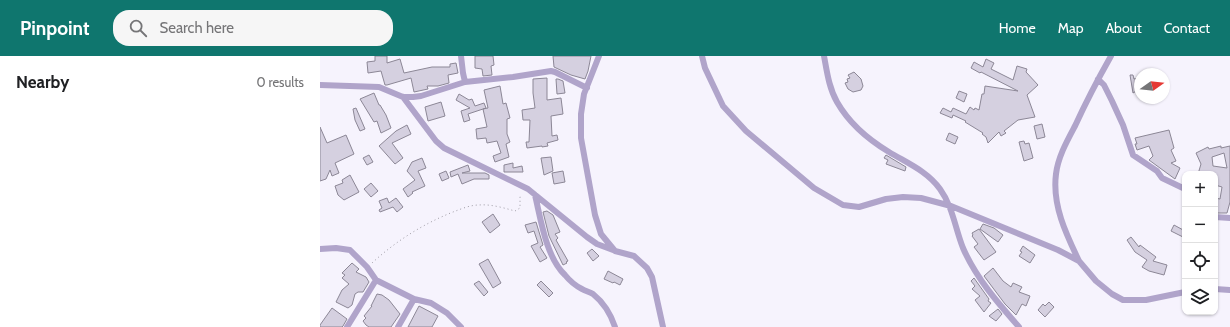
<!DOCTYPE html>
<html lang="en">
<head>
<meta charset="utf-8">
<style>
  :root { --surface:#fff; --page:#f6f6f6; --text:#202124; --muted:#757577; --line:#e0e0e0; --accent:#0f766e }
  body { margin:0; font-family:Cabin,sans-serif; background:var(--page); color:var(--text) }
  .controls { position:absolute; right:12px; bottom:12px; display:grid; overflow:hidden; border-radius:8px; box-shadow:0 1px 3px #0004 }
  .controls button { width:36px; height:36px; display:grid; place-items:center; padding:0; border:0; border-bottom:1px solid var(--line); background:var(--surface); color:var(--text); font:20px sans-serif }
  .compass { position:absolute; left:814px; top:12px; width:36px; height:36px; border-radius:50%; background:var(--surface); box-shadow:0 1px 3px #0004; rotate:75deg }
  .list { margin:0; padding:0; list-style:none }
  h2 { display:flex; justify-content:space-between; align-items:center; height:52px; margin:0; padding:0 16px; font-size:17px }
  h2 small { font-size:13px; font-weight:400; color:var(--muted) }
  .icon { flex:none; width:22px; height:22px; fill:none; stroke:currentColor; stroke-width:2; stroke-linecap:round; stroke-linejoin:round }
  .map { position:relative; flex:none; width:910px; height:271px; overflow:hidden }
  header { display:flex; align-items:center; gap:24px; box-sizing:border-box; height:56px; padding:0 20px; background:var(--accent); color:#fff }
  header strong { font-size:19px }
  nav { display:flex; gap:22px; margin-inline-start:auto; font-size:14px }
  .search { width:280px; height:36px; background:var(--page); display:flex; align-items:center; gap:10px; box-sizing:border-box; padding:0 14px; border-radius:16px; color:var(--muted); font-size:15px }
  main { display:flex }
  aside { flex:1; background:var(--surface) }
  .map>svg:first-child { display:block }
</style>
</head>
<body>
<header>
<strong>Pinpoint</strong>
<div class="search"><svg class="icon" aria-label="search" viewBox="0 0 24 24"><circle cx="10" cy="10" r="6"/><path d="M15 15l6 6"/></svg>Search here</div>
<nav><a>Home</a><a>Map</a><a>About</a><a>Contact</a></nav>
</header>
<main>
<aside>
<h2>Nearby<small>0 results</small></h2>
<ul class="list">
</ul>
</aside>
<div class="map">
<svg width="910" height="271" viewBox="0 0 910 271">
  <rect width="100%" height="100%" fill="#f6f3fd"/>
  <!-- building -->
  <path fill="#d5d0e0" stroke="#8c8796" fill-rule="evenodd" d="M 55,0 L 67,0 L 67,7 L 80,3 L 84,17 L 112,11 L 130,11 L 130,8 L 136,7 L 138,17 L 128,19 L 129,27 L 118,30 L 107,30 L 108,33 L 94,36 L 91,22 L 67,29 L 65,29 L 61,15 L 48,17 L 47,6 L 55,5 Z
    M 155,0 L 173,0 L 174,9 L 171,10 L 172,19 L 163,20 L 162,13 L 155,12 Z
    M 233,0 L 271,0 L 268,15 L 265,23 L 251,19 L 234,11 Z
    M 666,3 L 674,7 L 671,13 L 693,24 L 697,10 L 707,13 L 706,16 L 718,29 L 707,39 L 715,61 L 698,64 L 684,75 L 686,77 L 681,80 L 679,76 L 668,87 L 666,81 L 662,78 L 663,77 L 645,66 L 646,65 L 633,59 L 632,62 L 620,57 L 623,52 L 631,56 L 633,52 L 646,58 L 650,51 L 654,54 L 655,52 L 659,54 L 662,38 L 664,38 L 665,30 L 698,35 L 661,16 L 660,17 L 651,12 L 654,6 L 663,11 Z
    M 534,16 L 541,23 L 543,30 L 541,34 L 533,36 L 528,33 L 525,27 L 528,26 L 527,23 L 530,22 L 528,19 Z
    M 810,19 L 813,19 L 814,23 L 820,22 L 820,29 L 817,30 L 818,34 L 813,37 Z
    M 227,22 L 227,44 L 241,42 L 243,58 L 231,60 L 232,80 L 237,79 L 238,84 L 227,87 L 228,90 L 222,91 L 222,90 L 207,92 L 206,86 L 209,86 L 210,64 L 203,64 L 202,54 L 215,52 L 213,37 L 213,23 Z
    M 236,23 L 238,23 L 243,25 L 245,37 L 237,38 Z
    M 180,30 L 183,48 L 186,47 L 190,62 L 187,63 L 187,78 L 190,86 L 186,88 L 189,101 L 175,106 L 173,100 L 181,97 L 177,85 L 167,87 L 166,82 L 157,83 L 156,73 L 167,71 L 163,53 L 168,52 L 164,34 Z
    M 639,35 L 647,38 L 644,46 L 636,42 Z
    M 54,37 L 59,49 L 60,49 L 66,59 L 71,72 L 61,77 L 57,65 L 54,66 L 40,43 Z
    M 139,38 L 149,44 L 152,43 L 155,50 L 164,47 L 166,52 L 148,58 L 150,64 L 144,66 L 141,55 L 150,52 L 136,44 Z
    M 121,46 L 125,60 L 108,65 L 105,51 Z
    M 36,52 L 45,73 L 40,75 L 35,64 L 33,53 Z
    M 722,68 L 725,81 L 717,83 L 714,70 Z
    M 87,69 L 91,78 L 72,87 L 83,102 L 75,108 L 59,90 L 76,75 Z
    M 0,71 L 7,87 L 26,79 L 34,98 L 15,107 L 19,117 L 12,120 L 10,114 L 6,123 L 0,125 Z
    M 849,74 L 854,92 L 851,94 L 856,105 L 851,107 L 860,112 L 855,123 L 829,104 L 833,100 L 829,90 L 817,94 L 815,88 L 817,88 L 815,82 Z
    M 629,77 L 638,81 L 635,88 L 626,84 Z
    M 704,85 L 705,88 L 709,87 L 713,102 L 704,105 L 699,86 Z
    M 901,90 L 901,92 L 910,90 L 910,146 L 907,157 L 895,157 L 895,142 L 900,143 L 902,131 L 895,129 L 896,121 L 895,121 L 895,118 L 878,118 L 881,108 L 876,97 L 888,91 L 889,93 ZM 904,97 L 907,112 L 893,110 L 892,101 Z
    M 49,99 L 53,106 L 47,109 L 43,102 Z
    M 566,99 L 586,111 L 585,115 L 566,108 L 568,104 L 564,102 Z
    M 231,101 L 233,115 L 224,119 L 221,102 Z
    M 102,102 L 106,112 L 98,115 L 105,130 L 92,136 L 93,137 L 88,141 L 83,133 L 95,124 L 87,115 L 92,106 Z
    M 193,107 L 193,112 L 202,110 L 203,116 L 184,116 L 184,109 Z
    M 148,109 L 150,115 L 142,117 L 165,117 L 169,119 L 169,123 L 154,123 L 142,128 L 138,118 L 131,121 L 130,116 Z
    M 126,115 L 129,122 L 122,125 L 119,118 Z
    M 243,115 L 245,126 L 234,128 L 232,117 Z
    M 30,119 L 39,136 L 24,144 L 18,139 L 15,130 L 23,127 L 22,124 Z
    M 51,127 L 58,135 L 51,141 L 44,133 Z
    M 67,142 L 69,147 L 76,142 L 83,151 L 77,156 L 73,151 L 60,156 L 59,154 L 62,152 L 59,145 Z
    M 227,155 L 233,159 L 240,176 L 235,178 L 238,182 L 236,184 L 248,205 L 246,206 L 247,207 L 243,209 L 229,180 L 223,156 Z
    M 173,158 L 180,169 L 170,177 L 162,166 Z
    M 216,166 L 223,189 L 220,191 L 227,202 L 220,206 L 211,190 L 218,187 L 214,175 L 208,177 L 205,169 Z
    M 663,168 L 674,172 L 683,179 L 678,186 L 660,173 Z
    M 854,169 L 865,175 L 865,182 L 851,175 Z
    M 659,173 L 676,196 L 664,204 L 654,191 L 658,188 L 652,180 L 653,179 L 652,177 Z
    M 811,181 L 819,191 L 820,189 L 836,201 L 833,205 L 847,209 L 844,219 L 829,215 L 822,211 L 827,204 L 815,196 L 807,184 Z
    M 703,190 L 715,199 L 710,207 L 699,200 L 702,196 L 700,195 Z
    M 272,193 L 279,200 L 273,205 L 267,197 Z
    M 168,203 L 181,227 L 173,232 L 159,208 Z
    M 32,207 L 39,213 L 36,216 L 46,221 L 49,226 L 43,236 L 38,236 L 35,238 L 32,249 L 28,252 L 16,246 L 22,234 L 29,228 L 22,222 L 25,219 L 22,217 Z
    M 673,212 L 683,225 L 691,231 L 693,227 L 702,231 L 699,236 L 710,240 L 706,250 L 702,248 L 696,259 L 685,248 L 664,220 Z
    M 288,215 L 303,223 L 300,229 L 294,226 L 293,227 L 284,223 Z
    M 654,222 L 669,243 L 668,245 L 671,247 L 664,256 L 655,244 L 660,240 L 652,233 L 655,230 L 651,225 Z
    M 159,225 L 168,236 L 164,240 L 154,228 Z
    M 221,225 L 233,237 L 229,241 L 217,229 Z
    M 57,238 L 62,239 L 69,244 L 80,258 L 71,271 L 49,271 L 46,269 L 43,265 L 46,262 L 44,260 L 52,250 L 51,250 Z
    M 729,246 L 734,251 L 725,261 L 718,254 L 723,248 L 725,250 Z
    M 99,250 L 118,260 L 112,271 L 88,271 Z
    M 12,252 L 27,263 L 23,270 L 22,271 L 0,271 L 0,269 Z
    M 678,253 L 682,258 L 676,265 L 669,260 Z"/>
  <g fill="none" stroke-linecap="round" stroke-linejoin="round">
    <!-- path -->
    <path stroke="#9e9ba4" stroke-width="1" stroke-dasharray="1 3" stroke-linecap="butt" d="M 52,207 C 76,185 103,168 133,156 C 141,153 150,149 159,149 C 171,148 184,152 195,155 L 200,152 L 200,141 L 201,138"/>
    <!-- minor -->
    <path stroke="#b0a4ca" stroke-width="6" d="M 279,0 L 264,38 L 261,58 L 261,82 L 275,159 L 281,178 L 295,195 L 314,200 L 327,212 L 332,221 L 343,271
      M 382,0 L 385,12 L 403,50 L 426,75 L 494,132 L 523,149 L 539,151 L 566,143 L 583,141 L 601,142 L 631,150 L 738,194 L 759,205 L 776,225 L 792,238 L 803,244 L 826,244 L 865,236
      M 504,0 C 507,16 509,32 517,46 C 529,67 549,84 569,96 C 587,107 607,115 620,133 C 633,151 635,172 643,192 C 656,222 678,247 699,271
      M 778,23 L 784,29 L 792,45 L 803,69 L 813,99 L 837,115 L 842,122 L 865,133
      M 145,26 L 193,21 L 231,15 L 235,16 L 267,32
      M 0,29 L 59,31 L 83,41 L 93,41 L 101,40 L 145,26 L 143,17 L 141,0
      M 83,41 L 116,85 L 124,92 L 208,133 L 267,181 L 277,188 L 293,194
      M 215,139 C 221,164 226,201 245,219 C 249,224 256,230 262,233 C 265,235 270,236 273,238 C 283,246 291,259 295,271
      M 895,161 L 910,162
      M 0,193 L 16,192 L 30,194 L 47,211 L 56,224 L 94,243 L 111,247 L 127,257 L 141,271
      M 759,205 C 746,178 732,149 736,118 C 738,101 747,85 755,70 C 766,46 778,23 791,0
      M 895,233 L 910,234
      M 27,271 L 56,224
      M 78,271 L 94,243"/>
  </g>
</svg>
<div class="controls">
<button>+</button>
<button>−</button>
<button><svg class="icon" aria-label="locate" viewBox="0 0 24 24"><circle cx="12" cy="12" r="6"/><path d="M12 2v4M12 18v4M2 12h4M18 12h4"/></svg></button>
<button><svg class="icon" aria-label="layers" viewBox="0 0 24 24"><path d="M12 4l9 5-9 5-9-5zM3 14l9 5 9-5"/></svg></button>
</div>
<svg class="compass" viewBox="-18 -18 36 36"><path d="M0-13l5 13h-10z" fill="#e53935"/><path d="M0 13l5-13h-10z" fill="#757577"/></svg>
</div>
</main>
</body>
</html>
